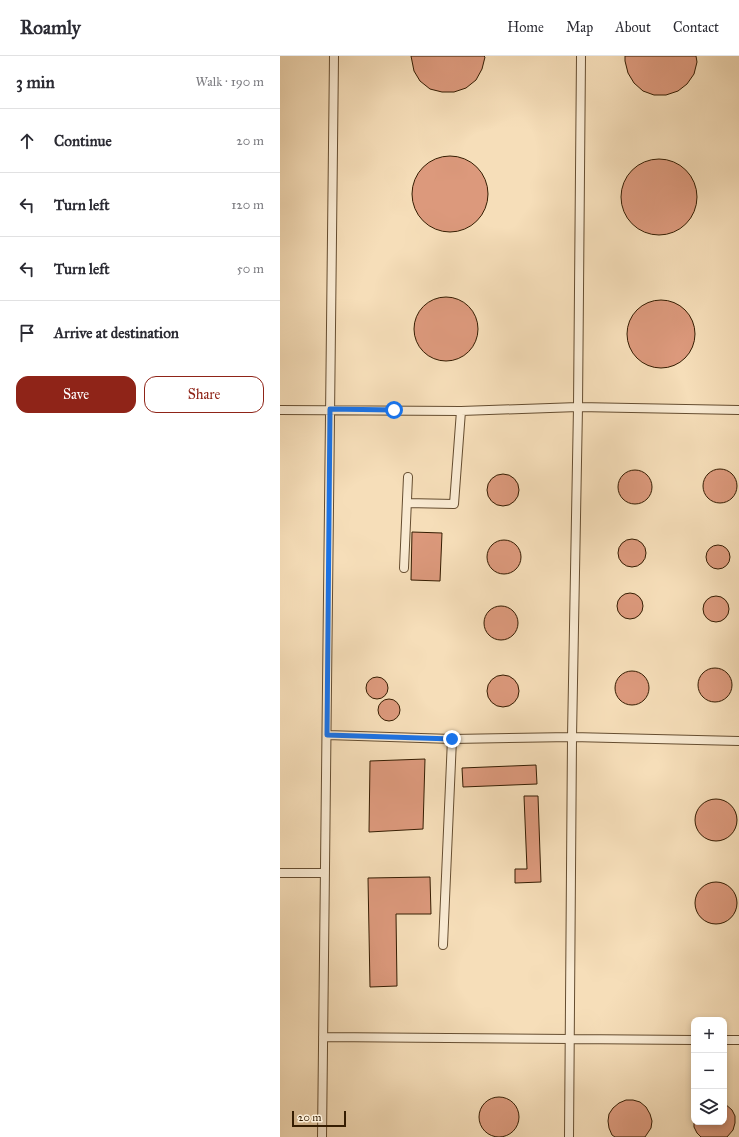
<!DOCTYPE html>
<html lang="en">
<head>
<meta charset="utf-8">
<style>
  :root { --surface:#fff; --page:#f7f7f7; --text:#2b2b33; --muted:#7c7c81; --line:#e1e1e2; --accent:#8f2418 }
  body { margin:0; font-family:"IM FELL Great Primer",serif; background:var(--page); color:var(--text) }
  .controls { position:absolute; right:12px; bottom:12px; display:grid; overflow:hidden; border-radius:8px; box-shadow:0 2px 6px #0003 }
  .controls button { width:36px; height:36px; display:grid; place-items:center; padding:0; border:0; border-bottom:1px solid var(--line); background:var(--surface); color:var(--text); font:20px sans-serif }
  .scale { position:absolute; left:12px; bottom:10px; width:54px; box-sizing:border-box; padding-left:4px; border:2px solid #351d02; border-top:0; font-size:11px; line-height:14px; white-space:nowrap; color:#351d02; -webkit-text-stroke:3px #f9ead2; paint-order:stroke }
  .stop { position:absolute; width:12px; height:12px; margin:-9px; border:3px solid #1a73e8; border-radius:50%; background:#fff }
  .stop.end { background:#1a73e8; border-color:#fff; box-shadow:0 1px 4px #0008 }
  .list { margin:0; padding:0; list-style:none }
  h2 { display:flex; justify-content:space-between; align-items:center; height:52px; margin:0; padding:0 16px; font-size:17px }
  h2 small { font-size:13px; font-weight:400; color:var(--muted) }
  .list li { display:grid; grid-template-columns:26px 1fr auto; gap:12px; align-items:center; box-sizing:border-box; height:64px; padding:0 16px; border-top:1px solid var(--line) }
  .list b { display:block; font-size:15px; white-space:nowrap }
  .list em { font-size:13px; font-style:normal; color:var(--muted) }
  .actions { display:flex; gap:8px; padding:12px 16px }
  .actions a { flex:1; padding:9px 0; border:1px solid var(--accent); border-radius:12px; text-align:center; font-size:14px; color:var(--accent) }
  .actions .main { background:var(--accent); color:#fff }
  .icon { flex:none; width:22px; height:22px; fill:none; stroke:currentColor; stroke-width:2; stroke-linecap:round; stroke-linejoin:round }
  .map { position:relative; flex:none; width:459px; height:1081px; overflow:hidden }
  header { display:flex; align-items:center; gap:24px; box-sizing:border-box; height:56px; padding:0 20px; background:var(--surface); border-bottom:1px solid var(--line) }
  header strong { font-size:19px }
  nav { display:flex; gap:22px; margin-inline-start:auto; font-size:14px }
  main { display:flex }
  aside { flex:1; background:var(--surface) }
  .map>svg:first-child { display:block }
</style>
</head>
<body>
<header>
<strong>Roamly</strong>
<nav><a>Home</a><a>Map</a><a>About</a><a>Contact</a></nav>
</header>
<main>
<aside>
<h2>3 min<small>Walk · 190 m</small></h2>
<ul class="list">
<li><svg class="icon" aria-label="ahead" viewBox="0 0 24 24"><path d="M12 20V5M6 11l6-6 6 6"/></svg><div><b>Continue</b></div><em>20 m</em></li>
<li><svg class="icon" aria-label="left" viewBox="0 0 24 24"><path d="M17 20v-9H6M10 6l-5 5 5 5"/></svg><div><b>Turn left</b></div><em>120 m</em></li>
<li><svg class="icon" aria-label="left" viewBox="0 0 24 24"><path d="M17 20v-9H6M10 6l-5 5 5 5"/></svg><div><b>Turn left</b></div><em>50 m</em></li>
<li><svg class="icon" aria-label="arrive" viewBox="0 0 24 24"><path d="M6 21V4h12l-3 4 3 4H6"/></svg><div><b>Arrive at destination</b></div></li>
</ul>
<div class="actions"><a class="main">Save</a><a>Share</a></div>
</aside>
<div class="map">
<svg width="459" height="1081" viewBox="0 0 459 1081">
  <rect width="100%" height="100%" fill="#f6deb9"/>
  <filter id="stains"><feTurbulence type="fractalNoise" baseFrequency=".005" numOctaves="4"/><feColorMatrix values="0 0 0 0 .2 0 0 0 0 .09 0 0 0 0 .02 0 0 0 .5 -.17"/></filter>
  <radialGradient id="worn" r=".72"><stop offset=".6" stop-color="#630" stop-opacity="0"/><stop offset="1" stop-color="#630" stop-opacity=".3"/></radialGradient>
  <!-- building -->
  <path fill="#dc997c" stroke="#351d02" d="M 131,0 L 204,0 L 205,1 L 202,13 L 196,24 L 186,32 L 174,36 L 162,36 L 150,33 L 140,25 L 134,15 Z
    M 345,0 L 416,0 L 417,6 L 414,18 L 407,28 L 398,35 L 386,39 L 374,39 L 363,35 L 354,27 L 348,17 L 345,5 Z
    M132 138a38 38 0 1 1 76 0a38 38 0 1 1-76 0Z
    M341 141a38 38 0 1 1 76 0a38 38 0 1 1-76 0Z
    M134 273a32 32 0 1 1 64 0a32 32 0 1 1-64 0Z
    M347 278a34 34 0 1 1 68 0a34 34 0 1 1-68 0Z
    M423 430a17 17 0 1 1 34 0a17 17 0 1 1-34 0Z
    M338 431a17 17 0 1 1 34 0a17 17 0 1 1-34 0Z
    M207 434a16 16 0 1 1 32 0a16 16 0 1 1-32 0Z
    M 132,476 L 162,477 L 160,525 L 131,524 Z
    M338 497a14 14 0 1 1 28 0a14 14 0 1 1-28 0Z
    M207 501a17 17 0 1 1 34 0a17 17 0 1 1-34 0Z
    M426 501a12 12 0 1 1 24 0a12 12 0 1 1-24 0Z
    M337 550a13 13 0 1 1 26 0a13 13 0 1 1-26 0Z
    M423 553a13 13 0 1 1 26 0a13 13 0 1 1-26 0Z
    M204 567a17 17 0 1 1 34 0a17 17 0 1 1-34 0Z
    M418 629a17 17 0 1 1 34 0a17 17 0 1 1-34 0Z
    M335 632a17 17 0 1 1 34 0a17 17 0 1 1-34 0Z
    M207 635a16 16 0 1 1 32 0a16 16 0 1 1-32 0Z
    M86 632a11 11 0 1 1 22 0a11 11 0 1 1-22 0Z
    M98 654a11 11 0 1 1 22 0a11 11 0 1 1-22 0Z
    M 145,703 L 143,773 L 89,776 L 90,705 Z
    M 256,709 L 257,728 L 183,731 L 182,712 Z
    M 244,740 L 258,740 L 261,826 L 235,827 L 235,813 L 247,813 Z
    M415 764a21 21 0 1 1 42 0a21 21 0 1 1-42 0Z
    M 150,821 L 151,858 L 116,858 L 117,930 L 90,931 L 88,822 Z
    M415 847a21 21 0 1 1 42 0a21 21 0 1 1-42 0Z
    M199 1061a20 20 0 1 1 40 0a20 20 0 1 1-40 0Z
    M 346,1044 L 353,1044 L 360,1046 L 366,1051 L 370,1058 L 372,1065 L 371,1072 L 365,1081 L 335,1081 L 332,1079 L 329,1072 L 328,1065 L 329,1058 L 333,1052 L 339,1047 Z
    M 444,1047 L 452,1054 L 455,1060 L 455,1067 L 453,1074 L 447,1081 L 421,1081 L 417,1077 L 414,1071 L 414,1060 L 414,1066 L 444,1066 Z"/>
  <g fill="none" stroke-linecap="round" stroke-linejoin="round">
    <defs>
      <path id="lane" d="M 0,354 L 181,355 L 298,351 L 459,354
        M 127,447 L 174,448 L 181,355
        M 124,512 L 128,421
        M 47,679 L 172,683 L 292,681 L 459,685
        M 0,817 L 45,817
        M 163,889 L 172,683
        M 43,981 L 414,984
        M 444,984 L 459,984
        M 42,1081 L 54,0
        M 289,1081 L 292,681 L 298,351 L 301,0"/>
    </defs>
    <!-- lane casing -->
    <use href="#lane" stroke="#654d30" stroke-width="10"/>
    <!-- lane -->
    <use href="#lane" stroke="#f9ead2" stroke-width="8"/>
  </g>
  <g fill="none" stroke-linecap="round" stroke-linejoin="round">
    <!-- route -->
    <path stroke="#1a73e8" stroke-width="5" d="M 114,354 L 50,353 L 47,679 L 172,683"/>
  </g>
  <rect width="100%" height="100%" filter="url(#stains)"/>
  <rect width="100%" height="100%" fill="url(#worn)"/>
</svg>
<div class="controls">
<button>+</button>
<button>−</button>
<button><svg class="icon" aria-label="layers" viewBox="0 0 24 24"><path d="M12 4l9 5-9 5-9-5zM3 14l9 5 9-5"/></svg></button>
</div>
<div class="scale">20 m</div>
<div class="stop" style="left:114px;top:354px"></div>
<div class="stop end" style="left:172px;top:683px"></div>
</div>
</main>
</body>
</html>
